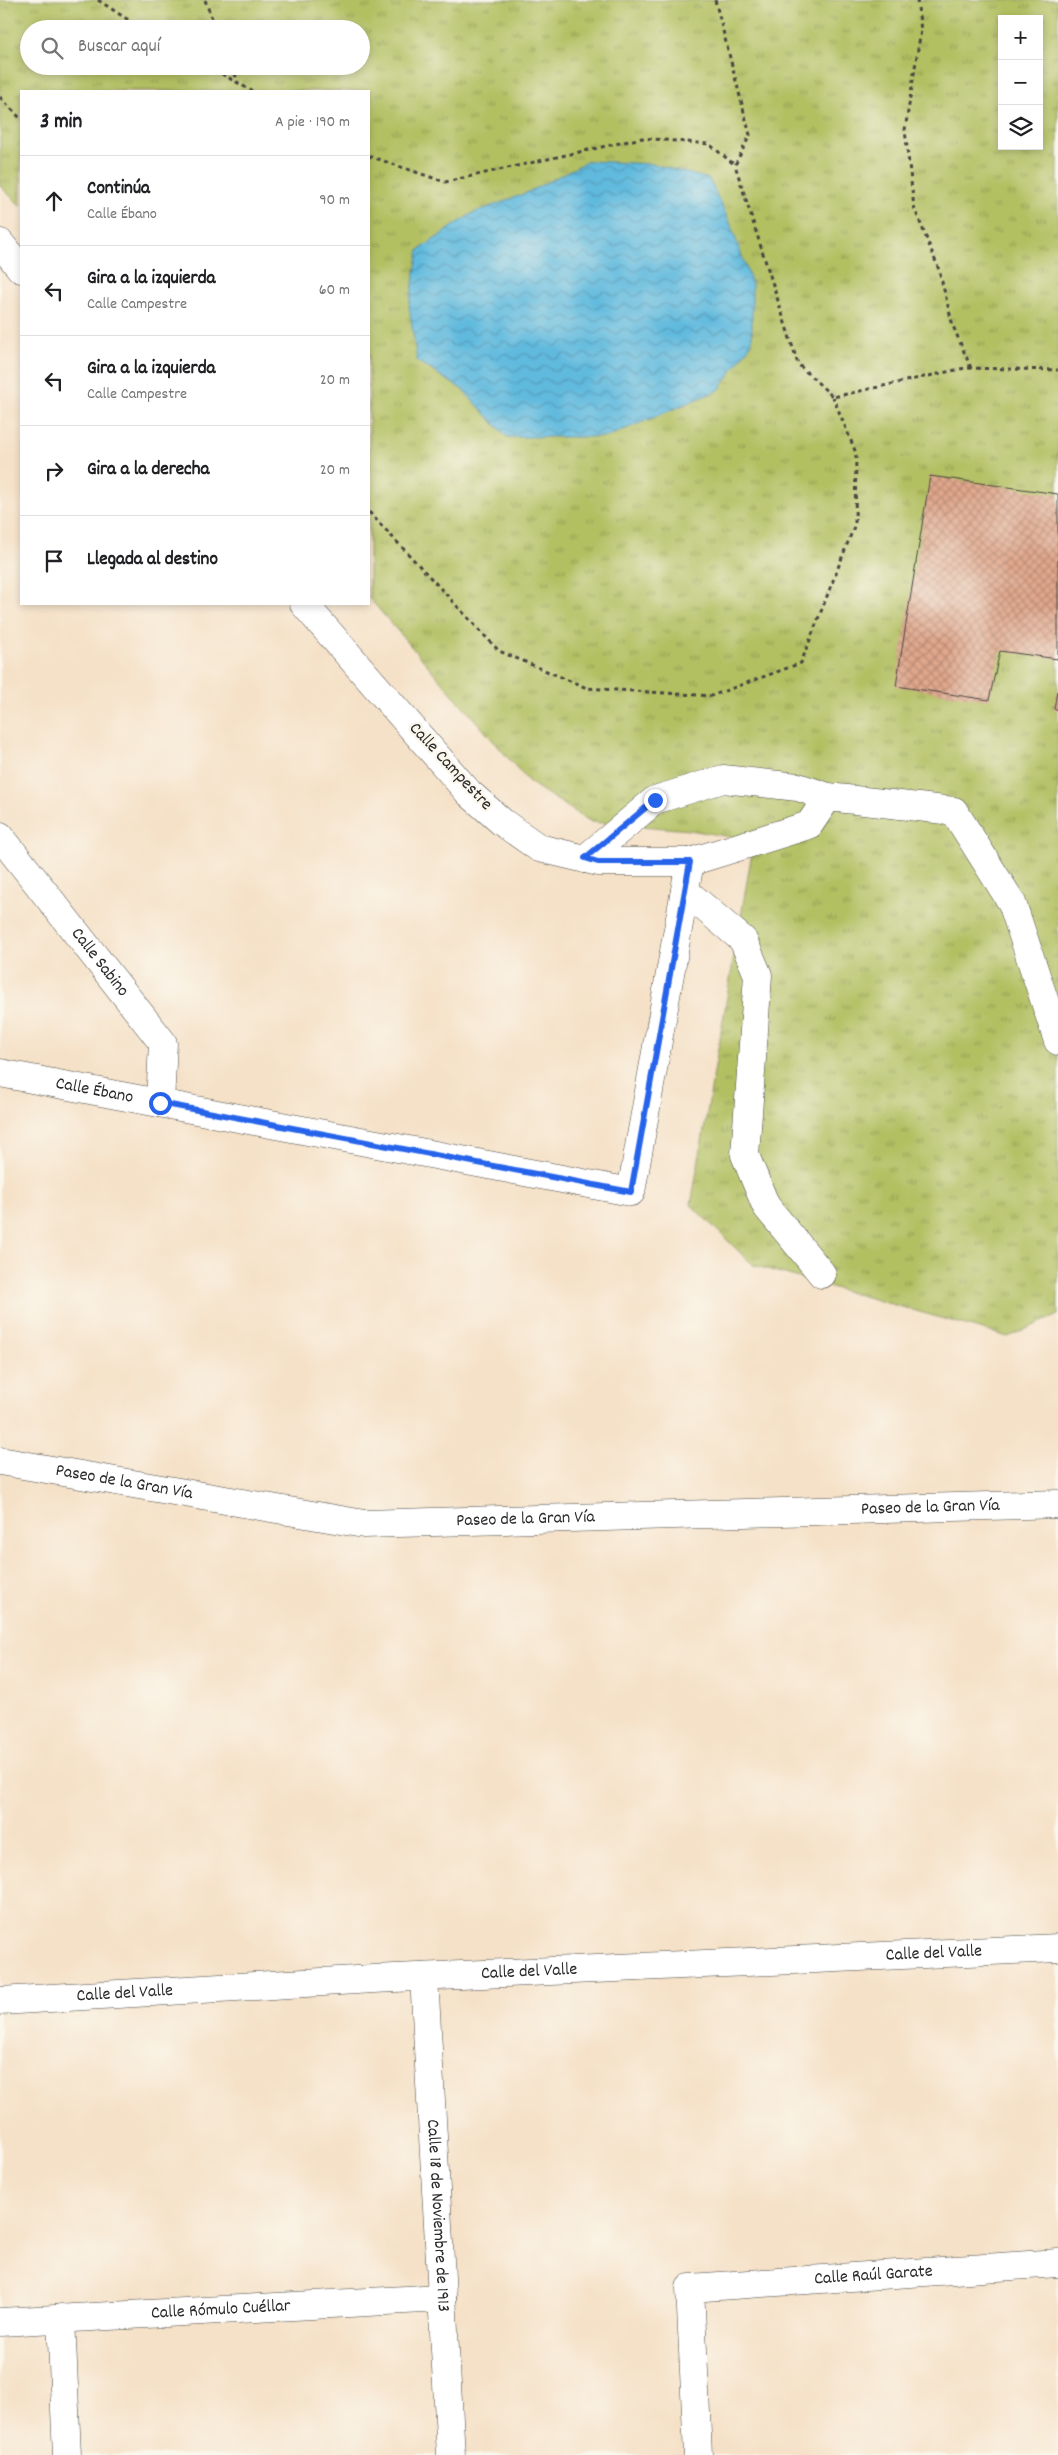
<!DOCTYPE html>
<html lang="es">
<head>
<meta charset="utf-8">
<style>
  :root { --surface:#fff; --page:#f2f2f2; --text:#202124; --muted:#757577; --line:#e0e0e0 }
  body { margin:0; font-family:Dekko,sans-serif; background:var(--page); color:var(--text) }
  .controls { position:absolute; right:15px; top:15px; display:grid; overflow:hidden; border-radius:0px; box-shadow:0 2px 8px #0003 }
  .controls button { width:45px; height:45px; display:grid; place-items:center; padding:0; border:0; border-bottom:1px solid var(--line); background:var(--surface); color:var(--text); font:25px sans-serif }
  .stop { position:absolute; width:15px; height:15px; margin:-11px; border:4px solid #2563eb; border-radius:50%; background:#fff }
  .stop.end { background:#2563eb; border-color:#fff; box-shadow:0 1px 5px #0008 }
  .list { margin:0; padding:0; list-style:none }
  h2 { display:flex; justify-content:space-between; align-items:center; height:65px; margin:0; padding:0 20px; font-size:21px }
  h2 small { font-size:16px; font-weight:400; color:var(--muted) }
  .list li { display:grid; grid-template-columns:32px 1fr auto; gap:15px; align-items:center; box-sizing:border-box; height:90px; padding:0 20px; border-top:1px solid var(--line) }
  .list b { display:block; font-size:19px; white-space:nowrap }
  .list p { margin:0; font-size:16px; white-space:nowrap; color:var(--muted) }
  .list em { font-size:16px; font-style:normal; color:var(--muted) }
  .icon { flex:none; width:28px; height:28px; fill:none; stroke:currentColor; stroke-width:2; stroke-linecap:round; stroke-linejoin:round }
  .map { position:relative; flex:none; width:1058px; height:2455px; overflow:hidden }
  .search { position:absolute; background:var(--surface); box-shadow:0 2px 8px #0003; left:20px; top:20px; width:350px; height:55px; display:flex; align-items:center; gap:12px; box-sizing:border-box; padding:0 18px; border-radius:28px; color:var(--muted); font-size:19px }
  .panel { position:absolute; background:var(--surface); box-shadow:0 2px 8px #0003; left:20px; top:90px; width:350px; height:515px; border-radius:0px }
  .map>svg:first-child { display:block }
</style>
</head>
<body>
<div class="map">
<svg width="1058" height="2455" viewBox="0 0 1058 2455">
  <defs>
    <pattern id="grass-tufts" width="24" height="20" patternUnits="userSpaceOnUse" patternTransform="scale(1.25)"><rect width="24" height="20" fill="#b2c062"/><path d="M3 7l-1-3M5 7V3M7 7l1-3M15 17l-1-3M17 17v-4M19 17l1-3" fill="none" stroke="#919c51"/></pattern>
    <pattern id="water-waves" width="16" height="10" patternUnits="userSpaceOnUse" patternTransform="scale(1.25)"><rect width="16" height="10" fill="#61bade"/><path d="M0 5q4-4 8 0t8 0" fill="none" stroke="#5097b4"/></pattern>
    <pattern id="building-cross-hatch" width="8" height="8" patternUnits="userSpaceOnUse" patternTransform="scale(1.25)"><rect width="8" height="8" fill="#e0a78c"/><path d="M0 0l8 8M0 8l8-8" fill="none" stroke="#b68873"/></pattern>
  </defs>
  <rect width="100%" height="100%" fill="#fbf7ec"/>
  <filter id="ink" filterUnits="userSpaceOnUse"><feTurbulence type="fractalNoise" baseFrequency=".02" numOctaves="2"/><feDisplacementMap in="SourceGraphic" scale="10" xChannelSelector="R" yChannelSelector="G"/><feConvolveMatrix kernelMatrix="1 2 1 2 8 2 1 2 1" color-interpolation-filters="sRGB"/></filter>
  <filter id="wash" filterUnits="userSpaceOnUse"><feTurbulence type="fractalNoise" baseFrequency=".0096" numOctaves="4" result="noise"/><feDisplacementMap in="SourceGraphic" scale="20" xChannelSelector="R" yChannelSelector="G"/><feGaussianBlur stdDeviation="1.12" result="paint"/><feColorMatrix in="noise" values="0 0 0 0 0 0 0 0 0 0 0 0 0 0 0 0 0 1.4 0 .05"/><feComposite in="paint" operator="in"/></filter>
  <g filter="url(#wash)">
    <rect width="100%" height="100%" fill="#f5e1c7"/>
    <!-- grass -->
    <path fill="url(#grass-tufts)" stroke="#6e7646" fill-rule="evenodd" d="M 0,0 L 1058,0 L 1058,1315 L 1008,1337 L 753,1265 L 691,1205 L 754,841 L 690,830 L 591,822 L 529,782 L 369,598 L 369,91 L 21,91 L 21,206 L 0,186 ZM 1002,19 L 1039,19 L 1039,146 L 1002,146 ZM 29,29 L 361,29 L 361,66 L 29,66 Z"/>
    <!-- water -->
    <path fill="url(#water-waves)" stroke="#467284" d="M 588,161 L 653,164 L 709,179 L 730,223 L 752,284 L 752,343 L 719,390 L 607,437 L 507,437 L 463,390 L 417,361 L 409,306 L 419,250 L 471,214 L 526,193 Z"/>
    <g id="blocks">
      <!-- building -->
      <path fill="url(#building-cross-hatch)" d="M 930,476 L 1058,494 L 1058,659 L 1000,651 L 989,700 L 896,686 Z
        M 1057,691 L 1058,691 L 1058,711 L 1054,709 Z"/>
    </g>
  </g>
  <g filter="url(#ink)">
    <use href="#blocks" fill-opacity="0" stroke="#494642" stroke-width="1"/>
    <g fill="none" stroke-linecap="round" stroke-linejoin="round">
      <defs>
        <g id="minor">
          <path d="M 0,243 L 21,269"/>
          <path id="s1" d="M 0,836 L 163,1043 L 160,1103"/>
          <path d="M 585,859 L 655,800 L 723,779 L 798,787 L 828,797 L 954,811 L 1012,903 L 1058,1041"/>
          <path d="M 690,862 L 809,825 L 828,797"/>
          <path d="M 685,891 L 743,940 L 758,975 L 745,1155 L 766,1206 L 822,1274"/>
          <path id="s2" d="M 0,1073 L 631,1192 L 690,862 L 598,862 L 539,848 L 502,822 L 469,793 L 304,604"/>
          <path id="s3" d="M 0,1461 L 364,1524 L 1058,1504"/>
          <path id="s4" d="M 424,1977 L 451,2455"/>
          <path id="s5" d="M 0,2001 L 373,1979 L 1058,1948"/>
          <path d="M 61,2318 L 67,2455"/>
          <path id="s6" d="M 0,2322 L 442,2298"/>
          <path id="s7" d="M 698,2455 L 690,2288 L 1058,2263"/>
        </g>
      </defs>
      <!-- minor casing -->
      <use href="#minor" stroke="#494642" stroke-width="29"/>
      <!-- path -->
      <path stroke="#494642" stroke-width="3" stroke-dasharray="4 4" stroke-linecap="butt" d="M 98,0 L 142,29
        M 205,0 L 216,29
        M 715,0 L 750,135 L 735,165 L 798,364 L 833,397 L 965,368 L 1058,370
        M 917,0 L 921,30 L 905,130 L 914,207 L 939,270 L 953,326 L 971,368
        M 208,66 L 252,91
        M 232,66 L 238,82
        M 0,97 L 21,119
        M 369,156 L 445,182 L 642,138 L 709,144 L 735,165
        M 369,512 L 499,651 L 587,688 L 711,696 L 801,663 L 855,524 L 856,453 L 833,397"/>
      <!-- minor -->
      <use href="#minor" stroke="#fff" stroke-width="28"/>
    </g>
  </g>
  <g fill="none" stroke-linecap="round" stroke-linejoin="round" filter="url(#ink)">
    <!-- route -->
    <path stroke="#2563eb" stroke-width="6" d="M 160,1103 L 631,1192 L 690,862 L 598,862 L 585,858 L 655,800"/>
  </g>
  <g text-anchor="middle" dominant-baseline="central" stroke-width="5" stroke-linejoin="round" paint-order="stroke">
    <!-- street labels -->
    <g font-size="18" fill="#2b2b2b" stroke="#fbf7ec">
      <text transform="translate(450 767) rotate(47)">Calle Campestre</text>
      <text stroke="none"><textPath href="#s1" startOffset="161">Calle Sabino</textPath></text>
      <text stroke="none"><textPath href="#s2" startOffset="96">Calle Ébano</textPath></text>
      <text stroke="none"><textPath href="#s3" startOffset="126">Paseo de la Gran Vía</textPath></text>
      <text stroke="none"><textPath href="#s3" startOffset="936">Paseo de la Gran Vía</textPath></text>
      <text stroke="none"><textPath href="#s3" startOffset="531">Paseo de la Gran Vía</textPath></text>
      <text stroke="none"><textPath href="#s5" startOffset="935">Calle del Valle</textPath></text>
      <text stroke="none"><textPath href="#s5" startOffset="530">Calle del Valle</textPath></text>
      <text stroke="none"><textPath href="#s5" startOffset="125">Calle del Valle</textPath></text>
      <text stroke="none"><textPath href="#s4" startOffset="239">Calle 18 de Noviembre de 1913</textPath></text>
      <text stroke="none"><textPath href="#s7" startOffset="351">Calle Raúl Garate</textPath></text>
      <text stroke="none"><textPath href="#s6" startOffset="221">Calle Rómulo Cuéllar</textPath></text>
    </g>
  </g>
</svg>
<div class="controls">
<button>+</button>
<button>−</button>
<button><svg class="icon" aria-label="layers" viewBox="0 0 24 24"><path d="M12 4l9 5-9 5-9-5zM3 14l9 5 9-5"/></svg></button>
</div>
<div class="stop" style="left:160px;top:1103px"></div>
<div class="stop end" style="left:655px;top:800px"></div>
<div class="search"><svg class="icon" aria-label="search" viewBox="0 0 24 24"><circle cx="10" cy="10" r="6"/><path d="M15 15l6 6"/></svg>Buscar aquí</div>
<section class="panel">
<h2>3 min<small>A pie · 190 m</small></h2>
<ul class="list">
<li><svg class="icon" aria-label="ahead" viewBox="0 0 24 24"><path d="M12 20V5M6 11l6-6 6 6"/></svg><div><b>Continúa</b><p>Calle Ébano</p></div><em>90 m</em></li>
<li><svg class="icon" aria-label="left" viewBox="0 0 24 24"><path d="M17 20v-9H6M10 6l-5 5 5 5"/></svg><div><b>Gira a la izquierda</b><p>Calle Campestre</p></div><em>60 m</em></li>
<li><svg class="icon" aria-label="left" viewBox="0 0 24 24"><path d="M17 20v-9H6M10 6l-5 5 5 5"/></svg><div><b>Gira a la izquierda</b><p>Calle Campestre</p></div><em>20 m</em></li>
<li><svg class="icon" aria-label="right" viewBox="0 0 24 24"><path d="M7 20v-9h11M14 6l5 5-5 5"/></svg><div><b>Gira a la derecha</b></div><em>20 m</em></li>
<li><svg class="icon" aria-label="arrive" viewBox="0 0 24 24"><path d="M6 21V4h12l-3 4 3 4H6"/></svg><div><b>Llegada al destino</b></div></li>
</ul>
</section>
</div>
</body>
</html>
